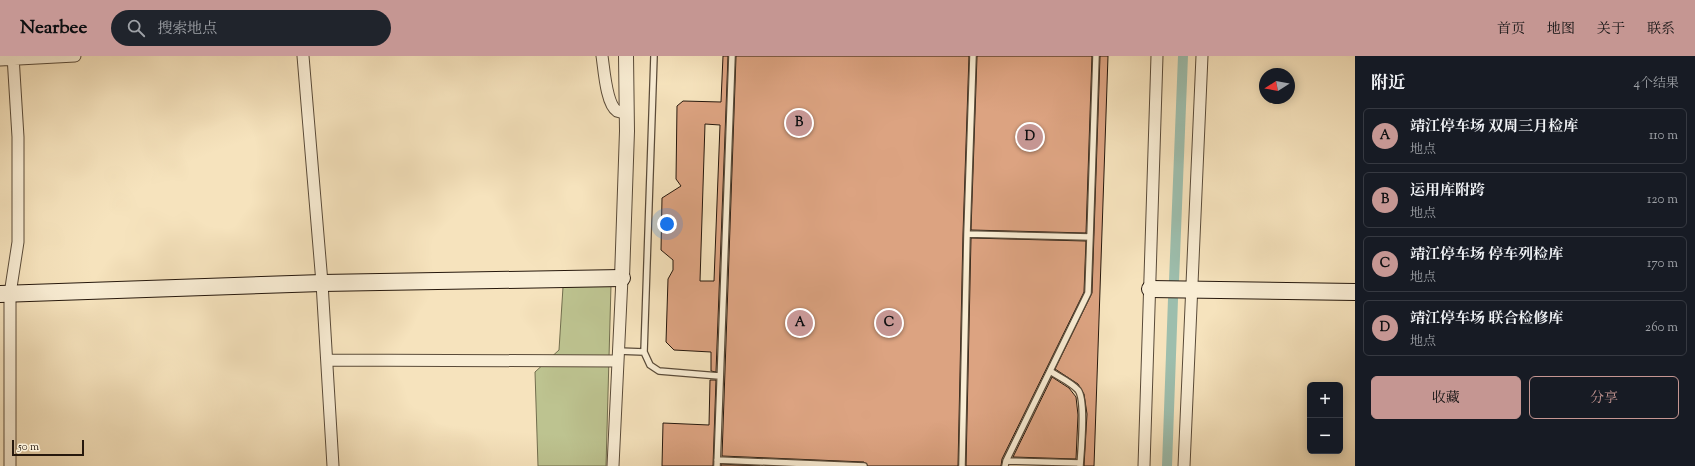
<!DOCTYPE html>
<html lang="zh">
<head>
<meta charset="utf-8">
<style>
  :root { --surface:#171b24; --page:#20242c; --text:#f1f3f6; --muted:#9ea1a6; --line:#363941; --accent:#c59692 }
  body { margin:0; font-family:"Sorts Mill Goudy","Noto Serif SC",serif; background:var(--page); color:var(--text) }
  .controls { position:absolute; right:12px; bottom:12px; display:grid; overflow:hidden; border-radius:6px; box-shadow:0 2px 10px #0003 }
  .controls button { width:36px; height:36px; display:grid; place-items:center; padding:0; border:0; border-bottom:1px solid var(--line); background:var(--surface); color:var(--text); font:20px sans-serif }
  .compass { position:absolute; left:1259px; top:12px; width:36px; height:36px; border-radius:50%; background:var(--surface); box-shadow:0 2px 10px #0003; rotate:259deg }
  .scale { position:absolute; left:12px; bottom:10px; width:72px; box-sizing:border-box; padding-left:4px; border:2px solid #26180d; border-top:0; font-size:11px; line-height:14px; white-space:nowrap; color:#26180d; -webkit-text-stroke:3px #f9edd4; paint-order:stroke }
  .you { position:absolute; left:667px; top:168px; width:14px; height:14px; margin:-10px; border:3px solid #fff; border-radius:50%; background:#1a73e8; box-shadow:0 0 0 6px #1a73e833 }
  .badge { display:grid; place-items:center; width:26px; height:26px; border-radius:50%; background:var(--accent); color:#111; font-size:13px; font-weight:700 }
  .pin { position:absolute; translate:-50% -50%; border:2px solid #fff; box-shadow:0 1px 4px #0006 }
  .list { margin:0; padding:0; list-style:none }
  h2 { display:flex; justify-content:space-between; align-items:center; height:52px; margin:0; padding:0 16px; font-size:17px }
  h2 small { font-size:13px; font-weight:400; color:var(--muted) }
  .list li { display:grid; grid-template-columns:26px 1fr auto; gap:12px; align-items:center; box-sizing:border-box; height:56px; margin:0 8px 8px; padding:0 8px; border:1px solid var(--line); border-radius:6px }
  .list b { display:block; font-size:15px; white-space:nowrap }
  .list p { margin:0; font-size:13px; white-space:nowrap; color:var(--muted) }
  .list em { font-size:13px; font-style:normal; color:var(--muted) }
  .actions { display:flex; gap:8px; padding:12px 16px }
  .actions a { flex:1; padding:9px 0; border:1px solid var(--accent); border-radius:6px; text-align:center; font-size:14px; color:var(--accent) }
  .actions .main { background:var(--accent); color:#111 }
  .icon { flex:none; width:22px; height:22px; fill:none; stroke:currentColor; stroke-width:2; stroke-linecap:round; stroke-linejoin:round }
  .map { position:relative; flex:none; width:1355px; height:410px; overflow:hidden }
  header { display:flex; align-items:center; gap:24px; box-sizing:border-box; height:56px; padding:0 20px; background:var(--accent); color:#111 }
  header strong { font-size:19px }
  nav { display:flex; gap:22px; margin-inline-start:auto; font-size:14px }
  .search { width:280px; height:36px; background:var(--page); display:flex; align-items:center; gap:10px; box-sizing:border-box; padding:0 14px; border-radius:22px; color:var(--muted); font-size:15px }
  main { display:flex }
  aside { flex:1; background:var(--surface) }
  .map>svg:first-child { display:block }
</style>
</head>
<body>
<header>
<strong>Nearbee</strong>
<div class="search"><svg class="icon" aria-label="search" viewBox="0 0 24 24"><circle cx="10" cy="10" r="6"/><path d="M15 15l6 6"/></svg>搜索地点</div>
<nav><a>首页</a><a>地图</a><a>关于</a><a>联系</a></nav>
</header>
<main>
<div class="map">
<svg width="1355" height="410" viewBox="0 0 1355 410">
  <rect width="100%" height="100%" fill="#f6e3bd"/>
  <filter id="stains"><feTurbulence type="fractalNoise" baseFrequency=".005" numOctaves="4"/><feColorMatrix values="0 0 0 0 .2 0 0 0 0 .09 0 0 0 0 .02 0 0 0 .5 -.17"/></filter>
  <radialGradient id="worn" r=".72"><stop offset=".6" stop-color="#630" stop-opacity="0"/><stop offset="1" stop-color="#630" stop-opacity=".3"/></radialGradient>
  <!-- green -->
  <path fill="#bdc390" stroke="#726e4e" d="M 611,229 L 606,410 L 538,410 L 535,316 L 559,294 L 563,231 Z"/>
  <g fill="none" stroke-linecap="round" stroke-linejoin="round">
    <!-- canal -->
    <path stroke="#9dbead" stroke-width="10" d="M 1174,225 L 1183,0
      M 1167,410 L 1173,243"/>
  </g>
  <!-- building -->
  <path fill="#dca381" stroke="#26180d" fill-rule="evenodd" d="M 723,0 L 728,0 L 716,316 L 711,315 L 711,296 L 674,294 L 666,286 L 668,223 L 673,214 L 673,204 L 661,194 L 662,142 L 681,130 L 676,123 L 677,50 L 683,45 L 721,46 ZM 705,68 L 720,69 L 714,225 L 700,225 Z
    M 736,0 L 969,0 L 963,178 L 958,410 L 868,410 L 864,406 L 722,400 Z
    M 977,0 L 1092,0 L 1086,177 L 971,174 Z
    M 1100,0 L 1108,0 L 1094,410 L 1084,410 L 1087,358 L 1084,338 L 1078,328 L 1055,313 L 1092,237 Z
    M 971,182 L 1086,185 L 1084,236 L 1002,403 L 1001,410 L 966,410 Z
    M 1052,321 L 1069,332 L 1076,341 L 1078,359 L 1076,403 L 1013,401 Z
    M 710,324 L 716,324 L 713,410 L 662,410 L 663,367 L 709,369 Z
    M 721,408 L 760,410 L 721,410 Z"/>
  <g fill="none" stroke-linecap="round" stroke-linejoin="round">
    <defs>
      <path id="service" d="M 654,0 L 644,296 L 650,309 L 659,315 L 719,320
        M 967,178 L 1090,181 L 1096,0
        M 618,295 L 644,296
        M 1050,315 C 1059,321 1071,326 1078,334 C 1086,344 1081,395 1080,410
        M 717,404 L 864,410
        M 1006,405 L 1080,407
        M 717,410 L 732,0
        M 962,410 L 967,178 L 973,0
        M 1005,410 L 1006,405 L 1088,237 L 1090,181"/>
      <path id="minor" d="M 303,0 L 322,227 L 333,410
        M 602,0 C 604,12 606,48 617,55 C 620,56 624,57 627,57
        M 0,4 L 75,0
        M 327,304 L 618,305
        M 10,410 L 10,238 L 18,186 L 18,81 L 13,0
        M 613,410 L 622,222
        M 1144,410 L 1157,0
        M 1184,410 L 1202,0"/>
      <path id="tertiary" d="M 622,222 L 627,75 L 626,0"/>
      <path id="secondary" d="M 1150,233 L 1355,236
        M 0,238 L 322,227 L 622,222"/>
    </defs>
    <!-- service casing -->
    <use href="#service" stroke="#5a4b39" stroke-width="8"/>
    <!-- minor casing -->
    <use href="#minor" stroke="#5a4b39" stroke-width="13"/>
    <!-- tertiary casing -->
    <use href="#tertiary" stroke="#5a4b39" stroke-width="16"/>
    <!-- secondary casing -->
    <use href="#secondary" stroke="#26180d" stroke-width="18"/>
    <!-- service -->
    <use href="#service" stroke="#f9edd4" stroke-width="5.5"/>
    <!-- minor -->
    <use href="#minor" stroke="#f9edd4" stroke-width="11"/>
    <!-- tertiary -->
    <use href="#tertiary" stroke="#f9edd4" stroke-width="14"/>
    <!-- secondary -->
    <use href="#secondary" stroke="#f9edd4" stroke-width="16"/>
  </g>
  <rect width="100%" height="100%" filter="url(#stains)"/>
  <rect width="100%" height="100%" fill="url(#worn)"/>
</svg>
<div class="controls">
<button>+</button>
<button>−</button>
</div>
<svg class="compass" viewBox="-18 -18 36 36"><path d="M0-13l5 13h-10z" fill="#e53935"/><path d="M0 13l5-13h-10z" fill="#9ea1a6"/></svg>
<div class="scale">50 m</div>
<div class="you"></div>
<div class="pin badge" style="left:800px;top:267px">A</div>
<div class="pin badge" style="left:799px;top:67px">B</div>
<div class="pin badge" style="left:889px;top:267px">C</div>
<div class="pin badge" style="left:1030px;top:81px">D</div>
</div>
<aside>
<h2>附近<small>4个结果</small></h2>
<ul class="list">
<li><span class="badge">A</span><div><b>靖江停车场 双周三月检库</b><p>地点</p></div><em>110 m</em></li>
<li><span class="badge">B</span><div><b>运用库附跨</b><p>地点</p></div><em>120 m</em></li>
<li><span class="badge">C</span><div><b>靖江停车场 停车列检库</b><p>地点</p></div><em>170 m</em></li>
<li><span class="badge">D</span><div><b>靖江停车场 联合检修库</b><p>地点</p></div><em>260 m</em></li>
</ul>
<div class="actions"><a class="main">收藏</a><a>分享</a></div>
</aside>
</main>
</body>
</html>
